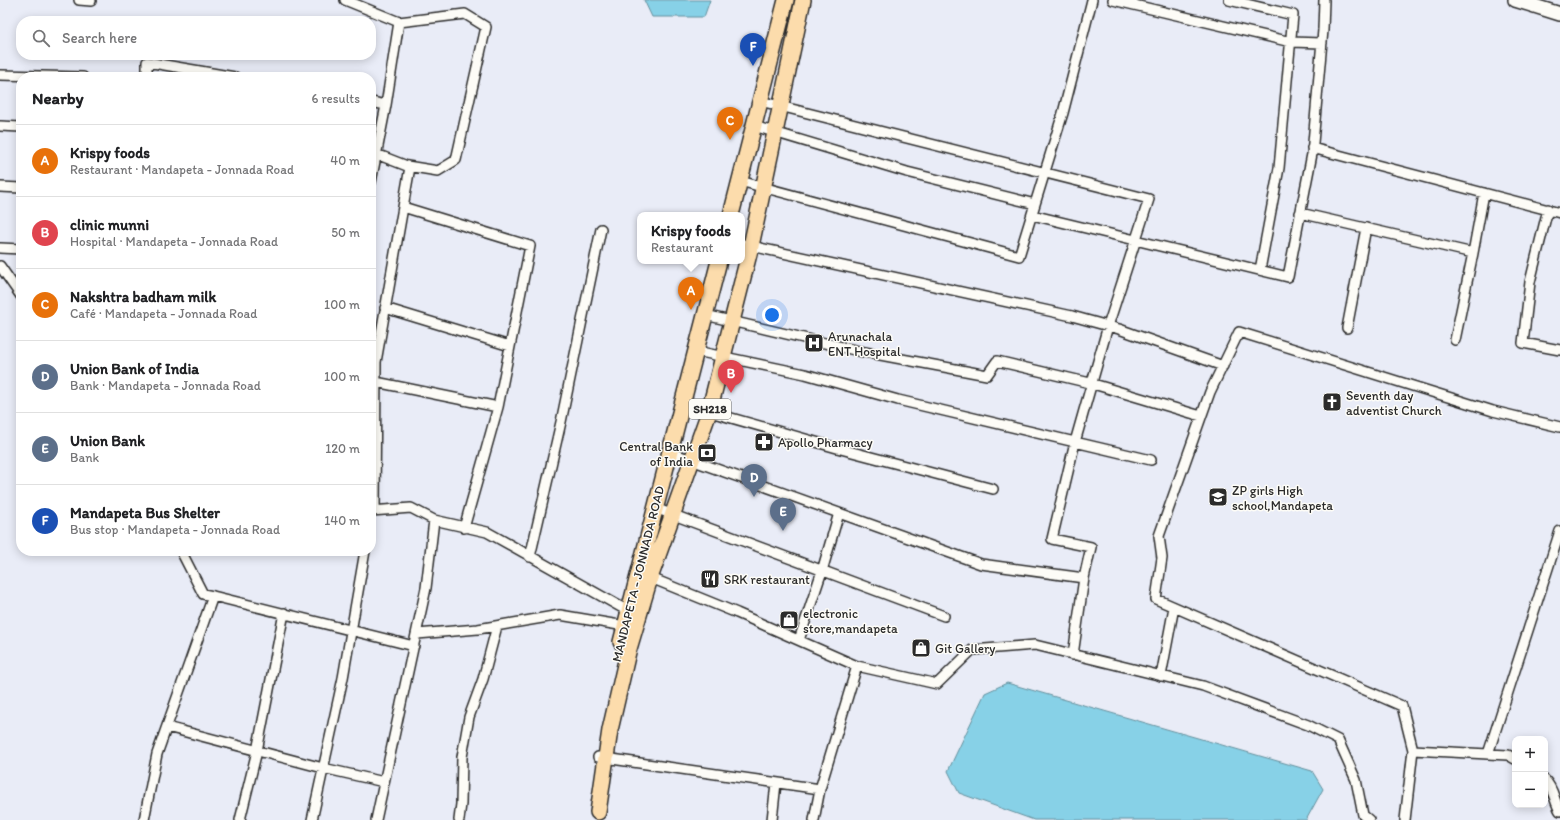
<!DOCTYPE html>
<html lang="en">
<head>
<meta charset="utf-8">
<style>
  :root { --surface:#fff; --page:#f6f6f6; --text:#202124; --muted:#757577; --line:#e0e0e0; --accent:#b45309 }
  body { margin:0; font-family:Itim,sans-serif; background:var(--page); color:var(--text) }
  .controls { position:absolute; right:12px; bottom:12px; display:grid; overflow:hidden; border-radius:8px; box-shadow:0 2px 10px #0003 }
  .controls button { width:36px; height:36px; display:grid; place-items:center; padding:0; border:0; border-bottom:1px solid var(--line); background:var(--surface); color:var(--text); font:20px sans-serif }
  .you { position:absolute; left:772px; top:315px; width:14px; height:14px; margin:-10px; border:3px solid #fff; border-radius:50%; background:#1a73e8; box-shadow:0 0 0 6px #1a73e833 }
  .badge { display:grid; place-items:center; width:26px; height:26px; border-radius:50%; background:var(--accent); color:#fff; font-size:13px; font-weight:700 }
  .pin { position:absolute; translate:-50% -33px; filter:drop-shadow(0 1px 2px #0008) }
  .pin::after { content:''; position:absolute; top:21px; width:14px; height:12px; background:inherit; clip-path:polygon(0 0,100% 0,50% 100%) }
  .popup { position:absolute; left:637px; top:212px; width:108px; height:52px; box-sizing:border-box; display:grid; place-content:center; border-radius:8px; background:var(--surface); filter:drop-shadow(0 1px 3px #0005); font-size:13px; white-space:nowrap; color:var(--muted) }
  .popup b { font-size:15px; color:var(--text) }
  .popup::after { content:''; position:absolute; left:50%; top:100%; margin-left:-8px; border:8px solid transparent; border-top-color:var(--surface) }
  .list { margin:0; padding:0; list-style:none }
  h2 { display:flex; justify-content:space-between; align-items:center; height:52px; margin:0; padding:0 16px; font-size:17px }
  h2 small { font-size:13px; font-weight:400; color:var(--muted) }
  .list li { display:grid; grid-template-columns:26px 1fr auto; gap:12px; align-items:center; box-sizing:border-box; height:72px; padding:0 16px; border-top:1px solid var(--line) }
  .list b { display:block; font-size:15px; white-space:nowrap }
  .list p { margin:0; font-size:13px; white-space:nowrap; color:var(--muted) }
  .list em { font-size:13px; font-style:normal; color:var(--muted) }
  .icon { flex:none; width:22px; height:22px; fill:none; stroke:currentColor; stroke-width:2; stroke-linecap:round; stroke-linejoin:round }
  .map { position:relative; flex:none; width:1560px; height:820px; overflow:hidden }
  .search { position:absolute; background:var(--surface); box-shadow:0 2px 10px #0003; left:16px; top:16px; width:360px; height:44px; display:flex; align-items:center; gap:10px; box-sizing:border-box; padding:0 14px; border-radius:16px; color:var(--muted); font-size:15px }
  .panel { position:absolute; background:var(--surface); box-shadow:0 2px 10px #0003; left:16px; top:72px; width:360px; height:484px; border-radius:16px }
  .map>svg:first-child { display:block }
</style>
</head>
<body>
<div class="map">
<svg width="1560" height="820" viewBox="0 0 1560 820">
  <rect width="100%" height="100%" fill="#e9ecf7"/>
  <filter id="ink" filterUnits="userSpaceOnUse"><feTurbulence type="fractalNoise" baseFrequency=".025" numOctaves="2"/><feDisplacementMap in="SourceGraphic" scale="8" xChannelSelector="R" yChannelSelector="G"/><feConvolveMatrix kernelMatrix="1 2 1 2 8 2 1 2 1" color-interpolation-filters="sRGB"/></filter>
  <g filter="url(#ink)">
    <!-- water -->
    <path fill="#87d1e7" stroke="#628f9c" d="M 644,0 L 710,0 L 704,17 L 652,17 Z
      M 1007,683 L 1312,771 L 1323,789 L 1306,820 L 1034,820 L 959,793 L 948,771 L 985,693 Z"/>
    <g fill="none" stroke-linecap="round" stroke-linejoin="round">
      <defs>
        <path id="street" d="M 79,0 L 91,1
          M 345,0 L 399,22 L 465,14 L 486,27 L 456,160 L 438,171 L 407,166 L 371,152
          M 1113,0 L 1291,42 L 1322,43
          M 1229,0 L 1293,15 L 1279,168 L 1260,270
          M 0,75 L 83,77
          M 147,77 L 147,62 L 235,77
          M 760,101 L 1149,199 L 1108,326 L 1075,442 L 1052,539 L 1091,547 L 1084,578
          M 371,102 L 386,105 L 399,22
          M 0,126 L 21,127
          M 754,126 L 907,172 L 1035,204
          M 1312,148 L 1560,213
          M 740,181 L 1019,256 L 1063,113 L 1092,0
          M 371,182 L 386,105
          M 0,187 L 21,188
          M 403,207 L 530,246 L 498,407
          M 1548,209 L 1530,282 L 1523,343 L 1560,350
          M 1300,213 L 1473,253 L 1484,193
          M 1032,215 L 1288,277 L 1312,154 L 1323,30 L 1324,0
          M 742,244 L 1072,316 L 1119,329 L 1223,366
          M 0,248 L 21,249
          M 0,266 L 21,296
          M 385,308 L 510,346
          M 705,315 L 859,351 L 987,375 L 997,361 L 1090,383 L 1201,416
          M 1347,328 L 1366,228
          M 1455,340 L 1473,253
          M 696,351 L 805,374 L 898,400 L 1151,460
          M 371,381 L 498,407 L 464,528
          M 682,404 L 837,448 L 993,489
          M 669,452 L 981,564 L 1084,578 L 1073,655
          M 655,508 L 944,616
          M 371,511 L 411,508 L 434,520 L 487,532 L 628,611
          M 375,511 L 376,362 L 410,167
          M 530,557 L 561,422 L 601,229
          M 213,596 L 414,646
          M 417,634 L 478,629 L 560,615 L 625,626
          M 799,640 L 822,571 L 839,513
          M 857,666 L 937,684 L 972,650 L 1035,645 L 1203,686 L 1308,725 L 1338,740 L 1356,780 L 1363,815 L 1369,820
          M 1161,676 L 1174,607
          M 167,727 L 323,768 L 384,782
          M 1413,750 L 1488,754 L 1560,531
          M 1488,754 L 1508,755 L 1515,759
          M 598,757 L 820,789 L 857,666 L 737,613 L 646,576
          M 1545,780 C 1554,789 1554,801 1560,811
          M 144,820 L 157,754 L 213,596 L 203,594 L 181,551
          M 240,820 L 257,751 L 284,613
          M 312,820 L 343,678 L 365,551
          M 376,820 L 426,588 L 434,520
          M 459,820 L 461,804 L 462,757 L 469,717 L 483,679 L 497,626
          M 772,820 L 776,783
          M 814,820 L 820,789
          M 1405,820 L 1413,750 L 1402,706 L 1156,599 L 1162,558 L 1159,536 L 1210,392 L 1239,332 L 1493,411 L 1560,427"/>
        <path id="secondary" d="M 1515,0 L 1560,14"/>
        <path id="primary" d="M 731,215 L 786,0
          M 621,642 L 719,261
          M 598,812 L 610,730 L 628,652 L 650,578 L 709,412 L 751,246 L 803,0"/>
      </defs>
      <!-- street casing -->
      <use href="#street" stroke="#2b2b2b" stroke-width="12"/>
      <!-- secondary casing -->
      <use href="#secondary" stroke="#2b2b2b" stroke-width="16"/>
      <!-- primary casing -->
      <use href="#primary" stroke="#2b2b2b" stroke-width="18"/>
      <!-- street -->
      <use href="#street" stroke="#fdfcf7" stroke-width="9"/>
      <!-- secondary -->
      <use href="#secondary" stroke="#fdfcf7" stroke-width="13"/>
      <!-- primary -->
      <use href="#primary" stroke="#fcdcac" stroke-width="15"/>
    </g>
  </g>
  <!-- icons -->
  <defs>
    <symbol id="hospital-square" viewBox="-11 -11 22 22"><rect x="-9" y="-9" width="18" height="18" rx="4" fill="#2b2b2b" stroke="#fdfcf7"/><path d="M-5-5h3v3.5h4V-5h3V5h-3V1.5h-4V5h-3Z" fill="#fff"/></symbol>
    <symbol id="church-square" viewBox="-11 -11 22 22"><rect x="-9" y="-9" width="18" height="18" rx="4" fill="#2b2b2b" stroke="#fdfcf7"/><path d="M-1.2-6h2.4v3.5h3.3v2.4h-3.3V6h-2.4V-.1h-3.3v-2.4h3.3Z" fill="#fff"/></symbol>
    <symbol id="pharmacy-square" viewBox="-11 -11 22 22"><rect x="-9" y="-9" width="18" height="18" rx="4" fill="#2b2b2b" stroke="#fdfcf7"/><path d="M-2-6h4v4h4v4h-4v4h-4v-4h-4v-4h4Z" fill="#fff"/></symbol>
    <symbol id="bank-square" viewBox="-11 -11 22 22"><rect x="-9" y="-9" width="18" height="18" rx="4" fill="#2b2b2b" stroke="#fdfcf7"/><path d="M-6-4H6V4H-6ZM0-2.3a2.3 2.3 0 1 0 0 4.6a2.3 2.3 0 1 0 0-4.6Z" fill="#fff"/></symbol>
    <symbol id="university-square" viewBox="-11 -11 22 22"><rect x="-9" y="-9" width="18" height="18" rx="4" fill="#2b2b2b" stroke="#fdfcf7"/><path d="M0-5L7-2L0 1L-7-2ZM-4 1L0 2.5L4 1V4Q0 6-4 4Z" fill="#fff"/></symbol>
    <symbol id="restaurant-square" viewBox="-11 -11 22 22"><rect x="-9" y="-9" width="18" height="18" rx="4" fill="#2b2b2b" stroke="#fdfcf7"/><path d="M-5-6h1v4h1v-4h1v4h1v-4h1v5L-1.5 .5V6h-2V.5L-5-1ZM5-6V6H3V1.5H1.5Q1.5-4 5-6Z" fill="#fff"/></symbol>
    <symbol id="shop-square" viewBox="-11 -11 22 22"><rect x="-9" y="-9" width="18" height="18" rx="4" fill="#2b2b2b" stroke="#fdfcf7"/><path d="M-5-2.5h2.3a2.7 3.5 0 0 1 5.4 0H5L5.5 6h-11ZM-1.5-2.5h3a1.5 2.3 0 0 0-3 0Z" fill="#fff"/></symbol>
  </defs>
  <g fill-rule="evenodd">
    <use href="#hospital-square" x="803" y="332" width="22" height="22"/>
    <use href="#church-square" x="1321" y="391" width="22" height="22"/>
    <use href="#pharmacy-square" x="753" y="431" width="22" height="22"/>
    <use href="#bank-square" x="696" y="442" width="22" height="22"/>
    <use href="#university-square" x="1207" y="486" width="22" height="22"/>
    <use href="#restaurant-square" x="699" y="568" width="22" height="22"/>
    <use href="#shop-square" x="778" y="609" width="22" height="22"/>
    <use href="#shop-square" x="910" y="637" width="22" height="22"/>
  </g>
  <g text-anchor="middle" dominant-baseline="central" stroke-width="3" stroke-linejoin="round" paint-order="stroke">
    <!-- shield labels -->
    <rect fill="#fdfcf7" stroke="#6a6a68" stroke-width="1" x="689" y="399" width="42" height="20" rx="3"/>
    <g font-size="12" font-weight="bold" fill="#2b2b2b">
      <text x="710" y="409">SH218</text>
    </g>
    <!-- poi labels -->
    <g font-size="13" fill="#2b2b2b" stroke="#fdfcf7" text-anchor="start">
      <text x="828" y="336">Arunachala<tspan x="828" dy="15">ENT Hospital</tspan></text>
      <text x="1346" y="395">Seventh day<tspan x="1346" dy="15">adventist Church</tspan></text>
      <text x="778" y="442">Apollo Pharmacy</text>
      <text x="693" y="446" text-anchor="end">Central Bank<tspan x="693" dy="15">of India</tspan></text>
      <text x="1232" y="490">ZP girls High<tspan x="1232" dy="15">school,Mandapeta</tspan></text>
      <text x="724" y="579">SRK restaurant</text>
      <text x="803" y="613">electronic<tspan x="803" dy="15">store,mandapeta</tspan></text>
      <text x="935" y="648">Git Gallery</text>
    </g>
    <!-- street labels -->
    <g font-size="13" fill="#2b2b2b" stroke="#fdfcf7">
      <text transform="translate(638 574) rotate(-76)">MANDAPETA - JONNADA ROAD</text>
    </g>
  </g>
</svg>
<div class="controls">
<button>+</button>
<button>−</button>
</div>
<div class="you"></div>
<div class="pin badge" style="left:691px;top:310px;background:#e8710a">A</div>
<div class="popup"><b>Krispy foods</b>Restaurant</div>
<div class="pin badge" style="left:731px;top:393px;background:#e0444e">B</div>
<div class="pin badge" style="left:730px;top:140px;background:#e8710a">C</div>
<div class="pin badge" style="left:754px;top:497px;background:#5c6f8a">D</div>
<div class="pin badge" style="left:783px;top:531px;background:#5c6f8a">E</div>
<div class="pin badge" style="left:753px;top:66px;background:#1a4fb4">F</div>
<div class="search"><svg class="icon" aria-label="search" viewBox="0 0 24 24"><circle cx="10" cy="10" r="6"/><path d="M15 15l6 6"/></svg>Search here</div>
<section class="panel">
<h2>Nearby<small>6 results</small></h2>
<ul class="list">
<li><span class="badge" style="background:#e8710a">A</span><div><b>Krispy foods</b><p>Restaurant · Mandapeta - Jonnada Road</p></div><em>40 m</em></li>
<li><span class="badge" style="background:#e0444e">B</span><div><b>clinic munni</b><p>Hospital · Mandapeta - Jonnada Road</p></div><em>50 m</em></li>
<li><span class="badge" style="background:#e8710a">C</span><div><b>Nakshtra badham milk</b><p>Café · Mandapeta - Jonnada Road</p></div><em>100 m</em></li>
<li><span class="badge" style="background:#5c6f8a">D</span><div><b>Union Bank of India</b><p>Bank · Mandapeta - Jonnada Road</p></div><em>100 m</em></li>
<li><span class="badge" style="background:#5c6f8a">E</span><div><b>Union Bank</b><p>Bank</p></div><em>120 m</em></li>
<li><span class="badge" style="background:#1a4fb4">F</span><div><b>Mandapeta Bus Shelter</b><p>Bus stop · Mandapeta - Jonnada Road</p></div><em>140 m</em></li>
</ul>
</section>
</div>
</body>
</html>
